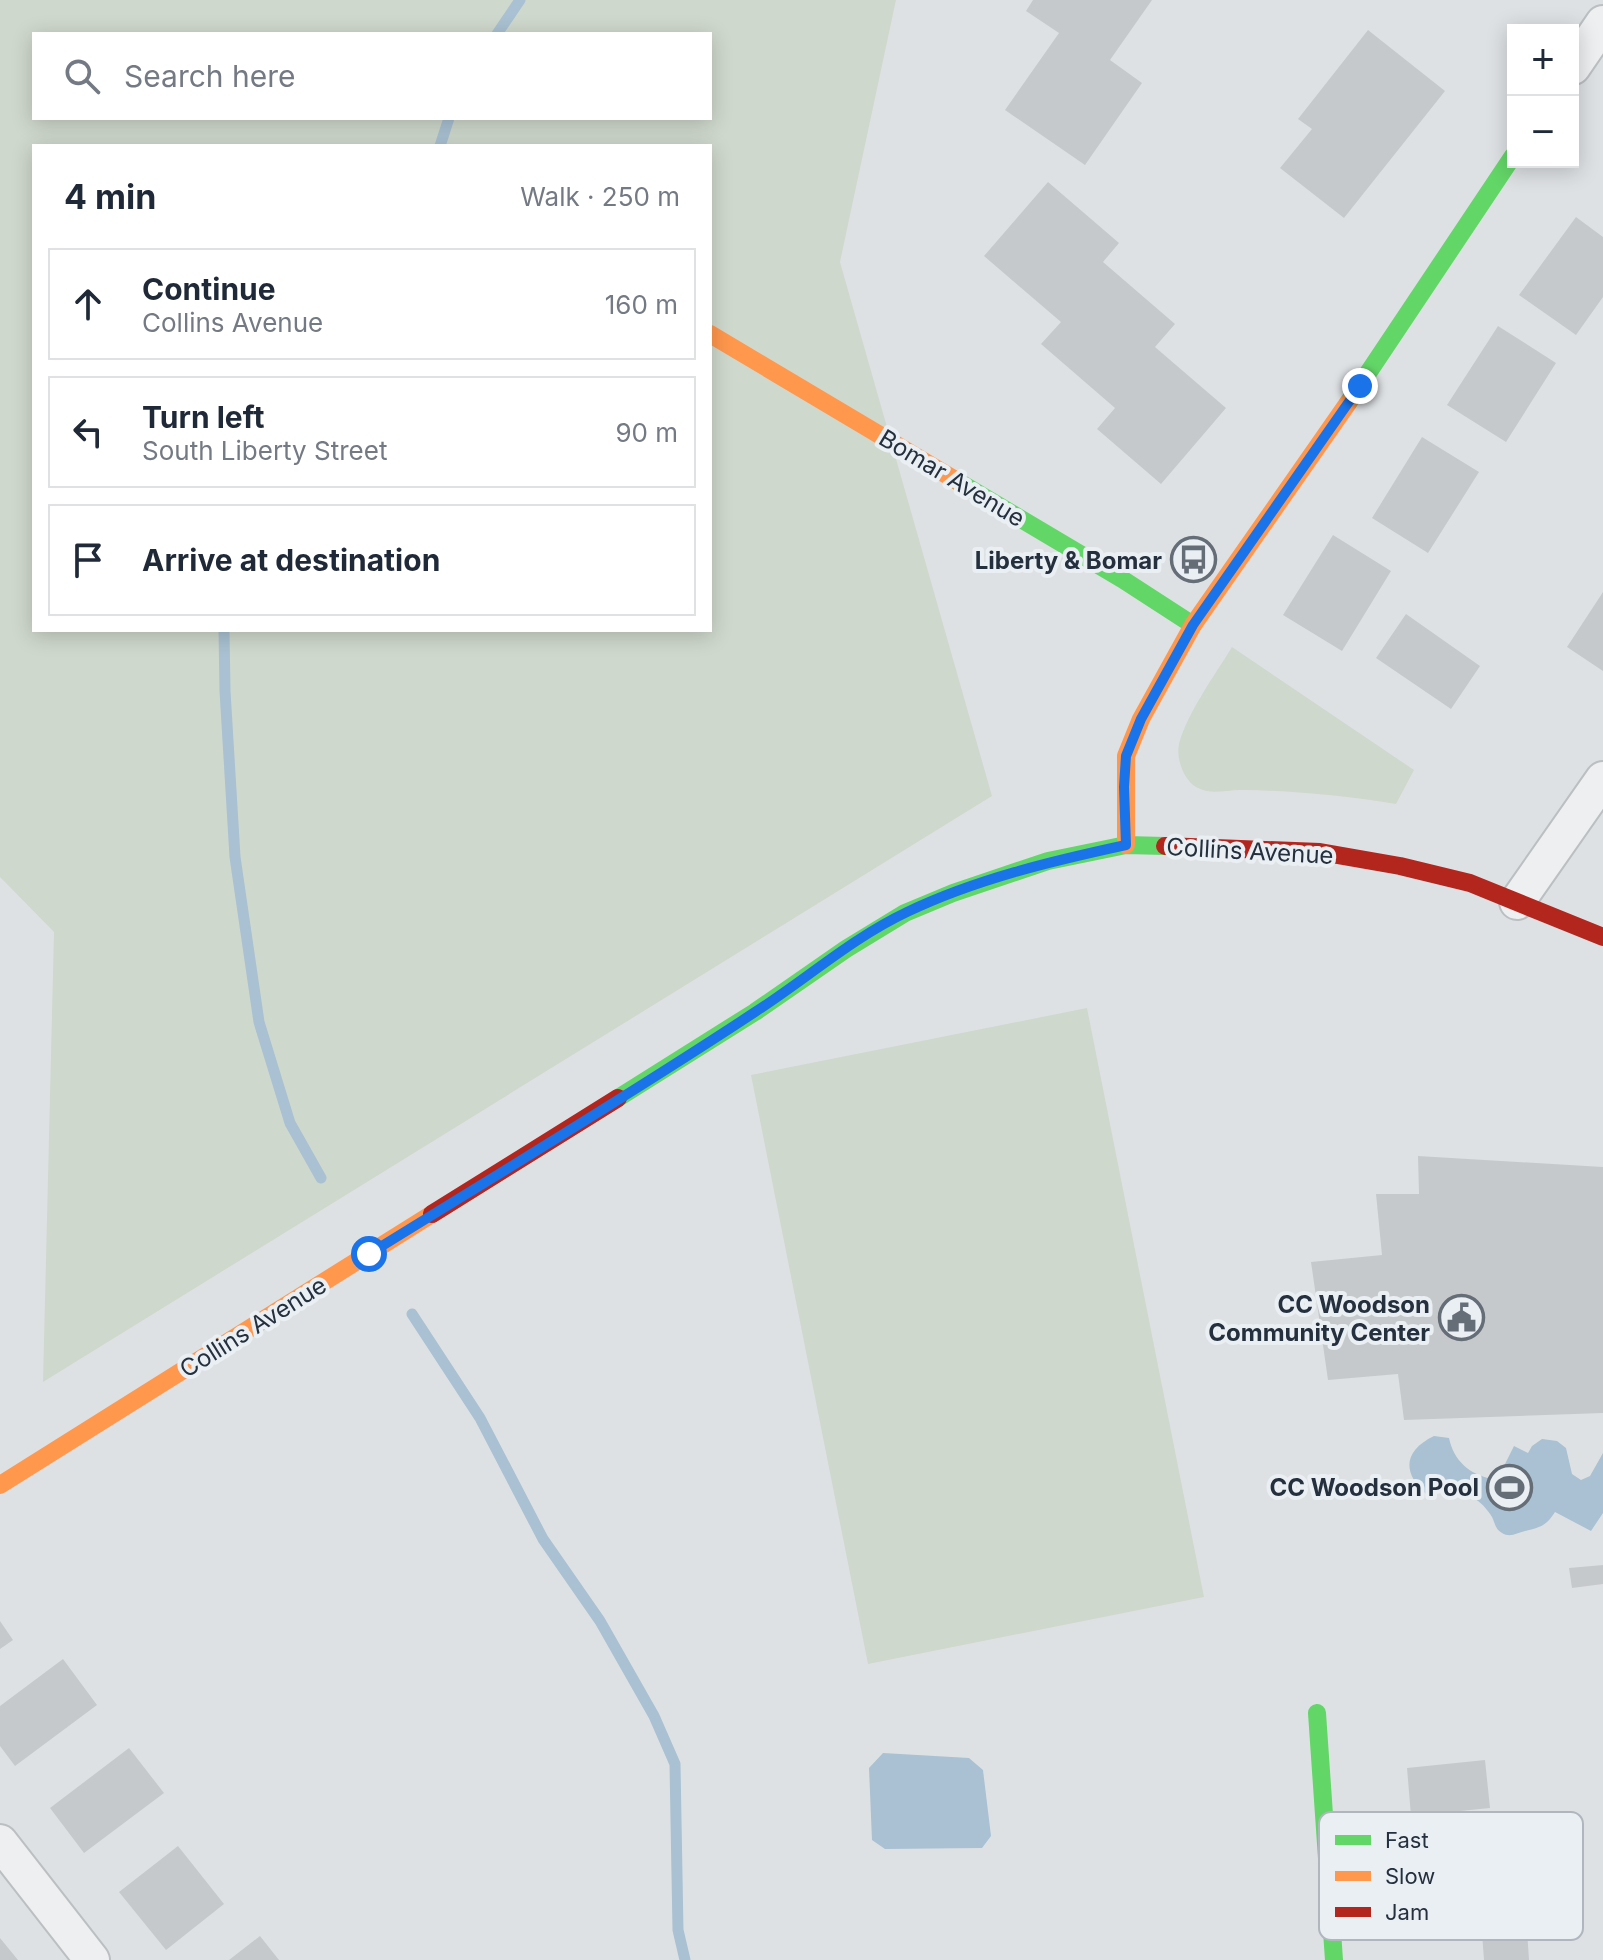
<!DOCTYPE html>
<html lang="en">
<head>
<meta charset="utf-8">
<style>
  :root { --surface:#fff; --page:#f6f6f7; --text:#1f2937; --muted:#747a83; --line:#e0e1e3 }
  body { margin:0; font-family:Inter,sans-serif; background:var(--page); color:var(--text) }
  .controls { position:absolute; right:24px; top:24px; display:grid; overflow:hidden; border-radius:0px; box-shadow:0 4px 20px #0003 }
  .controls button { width:72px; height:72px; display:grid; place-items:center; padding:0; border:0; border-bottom:2px solid var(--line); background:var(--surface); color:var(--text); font:40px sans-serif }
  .stop { position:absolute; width:24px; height:24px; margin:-18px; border:6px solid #1a73e8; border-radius:50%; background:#fff }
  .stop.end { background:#1a73e8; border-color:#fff; box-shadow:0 2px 8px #0008 }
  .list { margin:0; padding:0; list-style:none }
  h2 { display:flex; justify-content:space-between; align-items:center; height:104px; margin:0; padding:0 32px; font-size:34px }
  h2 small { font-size:26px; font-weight:400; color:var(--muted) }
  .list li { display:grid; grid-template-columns:52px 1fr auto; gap:24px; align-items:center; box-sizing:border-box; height:112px; margin:0 16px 16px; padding:0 16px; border:2px solid var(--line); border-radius:0px }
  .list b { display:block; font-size:30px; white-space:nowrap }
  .list p { margin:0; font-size:26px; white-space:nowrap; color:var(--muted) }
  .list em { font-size:26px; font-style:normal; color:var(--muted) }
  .icon { flex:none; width:44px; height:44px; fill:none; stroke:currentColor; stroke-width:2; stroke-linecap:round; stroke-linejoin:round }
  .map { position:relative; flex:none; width:1603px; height:1960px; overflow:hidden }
  .search { position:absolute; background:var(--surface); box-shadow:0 4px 20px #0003; left:32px; top:32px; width:680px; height:88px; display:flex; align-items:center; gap:20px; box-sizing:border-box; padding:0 28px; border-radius:0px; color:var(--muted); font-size:30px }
  .panel { position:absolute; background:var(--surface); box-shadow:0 4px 20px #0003; left:32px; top:144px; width:680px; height:488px; border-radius:0px }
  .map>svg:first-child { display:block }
</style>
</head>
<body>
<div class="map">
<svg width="1603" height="1960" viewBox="0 0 1603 1960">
  <rect width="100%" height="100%" fill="#dee1e4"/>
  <!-- green -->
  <path fill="#cfd8cd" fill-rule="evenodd" d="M 0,0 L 896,0 L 840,262 L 992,796 L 43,1382 L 54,932 L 0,877 ZM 34,34 L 710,34 L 710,118 L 34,118 ZM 34,146 L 710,146 L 710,630 L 34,630 Z
    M 1232,647 L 1414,770 L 1396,804 C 1346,796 1295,791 1244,790 C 1227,789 1212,796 1196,787 C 1183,779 1176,758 1179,744 C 1187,713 1215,675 1232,647 Z
    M 1087,1008 L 1204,1597 L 868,1664 L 751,1075 Z"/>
  <!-- water -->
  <path fill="#a9c1d2" d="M 1434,1436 L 1449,1438 C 1454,1461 1469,1474 1492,1479 L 1500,1474 L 1514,1446 L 1528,1453 L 1532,1446 L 1542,1439 L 1557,1441 L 1566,1448 L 1572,1474 L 1581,1480 L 1590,1476 L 1603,1453 L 1603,1513 L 1591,1531 L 1555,1512 C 1546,1526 1541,1527 1525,1531 C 1517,1533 1510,1538 1502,1533 C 1495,1529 1495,1523 1492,1517 C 1478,1493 1451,1485 1427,1495 C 1402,1473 1403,1451 1434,1436 Z
    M 883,1753 L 969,1758 L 983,1770 L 991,1836 L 982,1848 L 885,1849 L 872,1840 L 869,1768 Z"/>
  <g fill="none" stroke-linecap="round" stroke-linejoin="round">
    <!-- stream -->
    <path stroke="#a9c1d2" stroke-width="11" d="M 497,34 L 520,0
      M 440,146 L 449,118
      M 224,630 L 225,691 L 235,857 L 259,1022 L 290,1123 L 321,1178
      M 412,1314 L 480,1418 L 543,1539 L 600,1621 L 654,1716 L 675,1764 L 678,1930 L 685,1960"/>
  </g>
  <!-- building -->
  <path fill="#c6c9cc" d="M 1033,0 L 1152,0 L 1110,60 L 1142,83 L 1085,165 L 1005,110 L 1059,33 L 1026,11 Z
    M 1368,30 L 1445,91 L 1344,218 L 1280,168 L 1312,129 L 1298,119 Z
    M 1048,182 L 1119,243 L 1103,262 L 1175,324 L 1155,347 L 1226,408 L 1161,484 L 1097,429 L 1115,408 L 1041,344 L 1061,322 L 984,256 Z
    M 1576,217 L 1603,237 L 1603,297 L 1576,335 L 1519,295 Z
    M 1498,326 L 1556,363 L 1506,442 L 1447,405 Z
    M 1422,437 L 1479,472 L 1428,553 L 1372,518 Z
    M 1333,535 L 1391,571 L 1342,651 L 1283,615 Z
    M 1603,592 L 1603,671 L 1567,647 Z
    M 1406,614 L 1480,666 L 1451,709 L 1376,658 Z
    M 1418,1156 L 1603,1167 L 1603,1413 L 1404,1420 L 1398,1374 L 1328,1380 L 1311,1262 L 1382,1255 L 1376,1194 L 1419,1194 Z
    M 1603,1565 L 1603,1584 L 1572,1588 L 1569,1568 Z
    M 0,1621 L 13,1640 L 0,1649 Z
    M 63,1659 L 97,1705 L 15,1766 L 0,1746 L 0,1706 Z
    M 129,1748 L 164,1793 L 84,1853 L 50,1808 Z
    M 1485,1760 L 1490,1808 L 1411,1816 L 1407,1768 Z
    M 178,1846 L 224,1904 L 166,1950 L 119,1892 Z
    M 1527,1930 L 1529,1960 L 1484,1960 L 1482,1933 Z
    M 260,1936 L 279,1960 L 229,1960 Z
    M 0,1938 L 18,1960 L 0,1960 Z"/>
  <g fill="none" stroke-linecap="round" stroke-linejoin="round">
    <defs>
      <path id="street" d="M 1573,67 L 1603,23
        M 1517,902 L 1603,779
        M 0,1842 L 92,1960"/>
    </defs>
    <!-- street casing -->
    <use href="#street" stroke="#bcbfc2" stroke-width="38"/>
    <!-- street -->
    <use href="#street" stroke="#edeff0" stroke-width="34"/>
    <!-- fast -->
    <path stroke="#63d668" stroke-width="18" d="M 1348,403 L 1513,156
      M 957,481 L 1122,579 L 1193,625
      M 618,1098 L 755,1012 L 846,949 L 905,913 L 953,893 L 1048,861 L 1126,845 L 1165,846
      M 1317,1713 L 1334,1960"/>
    <!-- slow -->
    <path stroke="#ff974d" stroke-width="18" d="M 710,334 L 957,481
      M 1126,845 L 1126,756 L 1141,719 L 1193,625 L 1348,403
      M 0,1485 L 432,1214"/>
    <!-- jam -->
    <path stroke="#b3261e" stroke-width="18" d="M 1165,846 L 1320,852 L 1400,866 L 1470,883 L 1603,937
      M 432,1214 L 618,1098"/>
  </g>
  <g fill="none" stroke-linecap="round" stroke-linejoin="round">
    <!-- route -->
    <path stroke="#1a73e8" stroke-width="10" d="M 369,1254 C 498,1174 628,1096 755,1012 C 805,980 852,938 907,912 C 976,879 1052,861 1126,845 L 1124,787 L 1126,756 L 1141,719 L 1193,625 L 1360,386"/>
  </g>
  <!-- icons -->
  <defs>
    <symbol id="bus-ring" viewBox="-11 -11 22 22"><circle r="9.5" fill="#eaeff4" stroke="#656e77" stroke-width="1.5"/><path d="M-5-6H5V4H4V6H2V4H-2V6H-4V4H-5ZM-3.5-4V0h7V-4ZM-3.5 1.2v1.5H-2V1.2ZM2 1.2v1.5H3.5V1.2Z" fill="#656e77"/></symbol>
    <symbol id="civic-ring" viewBox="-11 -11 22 22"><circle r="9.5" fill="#eaeff4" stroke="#656e77" stroke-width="1.5"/><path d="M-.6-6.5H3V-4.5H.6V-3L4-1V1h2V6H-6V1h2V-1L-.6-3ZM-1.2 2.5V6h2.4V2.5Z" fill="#656e77"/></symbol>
    <symbol id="stadium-ring" viewBox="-11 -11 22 22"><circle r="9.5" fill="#eaeff4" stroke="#656e77" stroke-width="1.5"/><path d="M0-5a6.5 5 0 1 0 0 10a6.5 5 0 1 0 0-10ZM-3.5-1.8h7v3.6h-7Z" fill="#656e77"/></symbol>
  </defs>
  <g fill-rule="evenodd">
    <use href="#bus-ring" x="1168" y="534" width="51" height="51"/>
    <use href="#civic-ring" x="1436" y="1292" width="51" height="51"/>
    <use href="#stadium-ring" x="1484" y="1462" width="51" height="51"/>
  </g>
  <g text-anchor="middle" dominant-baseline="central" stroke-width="8" stroke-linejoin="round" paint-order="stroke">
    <!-- street labels -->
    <g font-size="24" fill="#24303d" stroke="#eaeff4">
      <text transform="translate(952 478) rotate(31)">Bomar Avenue</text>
      <text transform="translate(1250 851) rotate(3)">Collins Avenue</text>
      <text transform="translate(253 1327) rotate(-32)">Collins Avenue</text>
    </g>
    <!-- poi labels -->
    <g font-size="24" font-weight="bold" fill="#24303d" stroke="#eaeff4" text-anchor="end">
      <text x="1162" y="560">Liberty &amp; Bomar</text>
      <text x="1430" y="1304">CC Woodson<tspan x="1430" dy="28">Community Center</tspan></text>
      <text x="1479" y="1487">CC Woodson Pool</text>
    </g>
  </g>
  <!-- legend -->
  <rect x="1319" y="1812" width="264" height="128" rx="12" fill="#eaeff4" stroke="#afb6bd" stroke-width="2"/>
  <rect x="1335" y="1835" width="36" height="10" fill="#63d668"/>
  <rect x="1335" y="1871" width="36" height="10" fill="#ff974d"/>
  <rect x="1335" y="1907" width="36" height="10" fill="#b3261e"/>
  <g font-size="22" fill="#24303d">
    <text x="1385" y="1848">Fast</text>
    <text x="1385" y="1884">Slow</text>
    <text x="1385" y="1920">Jam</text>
  </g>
</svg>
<div class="controls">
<button>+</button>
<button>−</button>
</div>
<div class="stop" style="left:369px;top:1254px"></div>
<div class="stop end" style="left:1360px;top:386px"></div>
<div class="search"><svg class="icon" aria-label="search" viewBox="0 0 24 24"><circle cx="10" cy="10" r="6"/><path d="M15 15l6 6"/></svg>Search here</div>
<section class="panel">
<h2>4 min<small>Walk · 250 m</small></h2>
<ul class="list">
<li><svg class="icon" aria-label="ahead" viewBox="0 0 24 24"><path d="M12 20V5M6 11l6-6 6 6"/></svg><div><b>Continue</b><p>Collins Avenue</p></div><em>160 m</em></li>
<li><svg class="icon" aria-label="left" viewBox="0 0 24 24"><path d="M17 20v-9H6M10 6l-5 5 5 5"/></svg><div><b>Turn left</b><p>South Liberty Street</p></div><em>90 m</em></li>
<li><svg class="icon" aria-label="arrive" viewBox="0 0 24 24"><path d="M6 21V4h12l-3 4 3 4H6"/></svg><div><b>Arrive at destination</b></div></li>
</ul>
</section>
</div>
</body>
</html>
